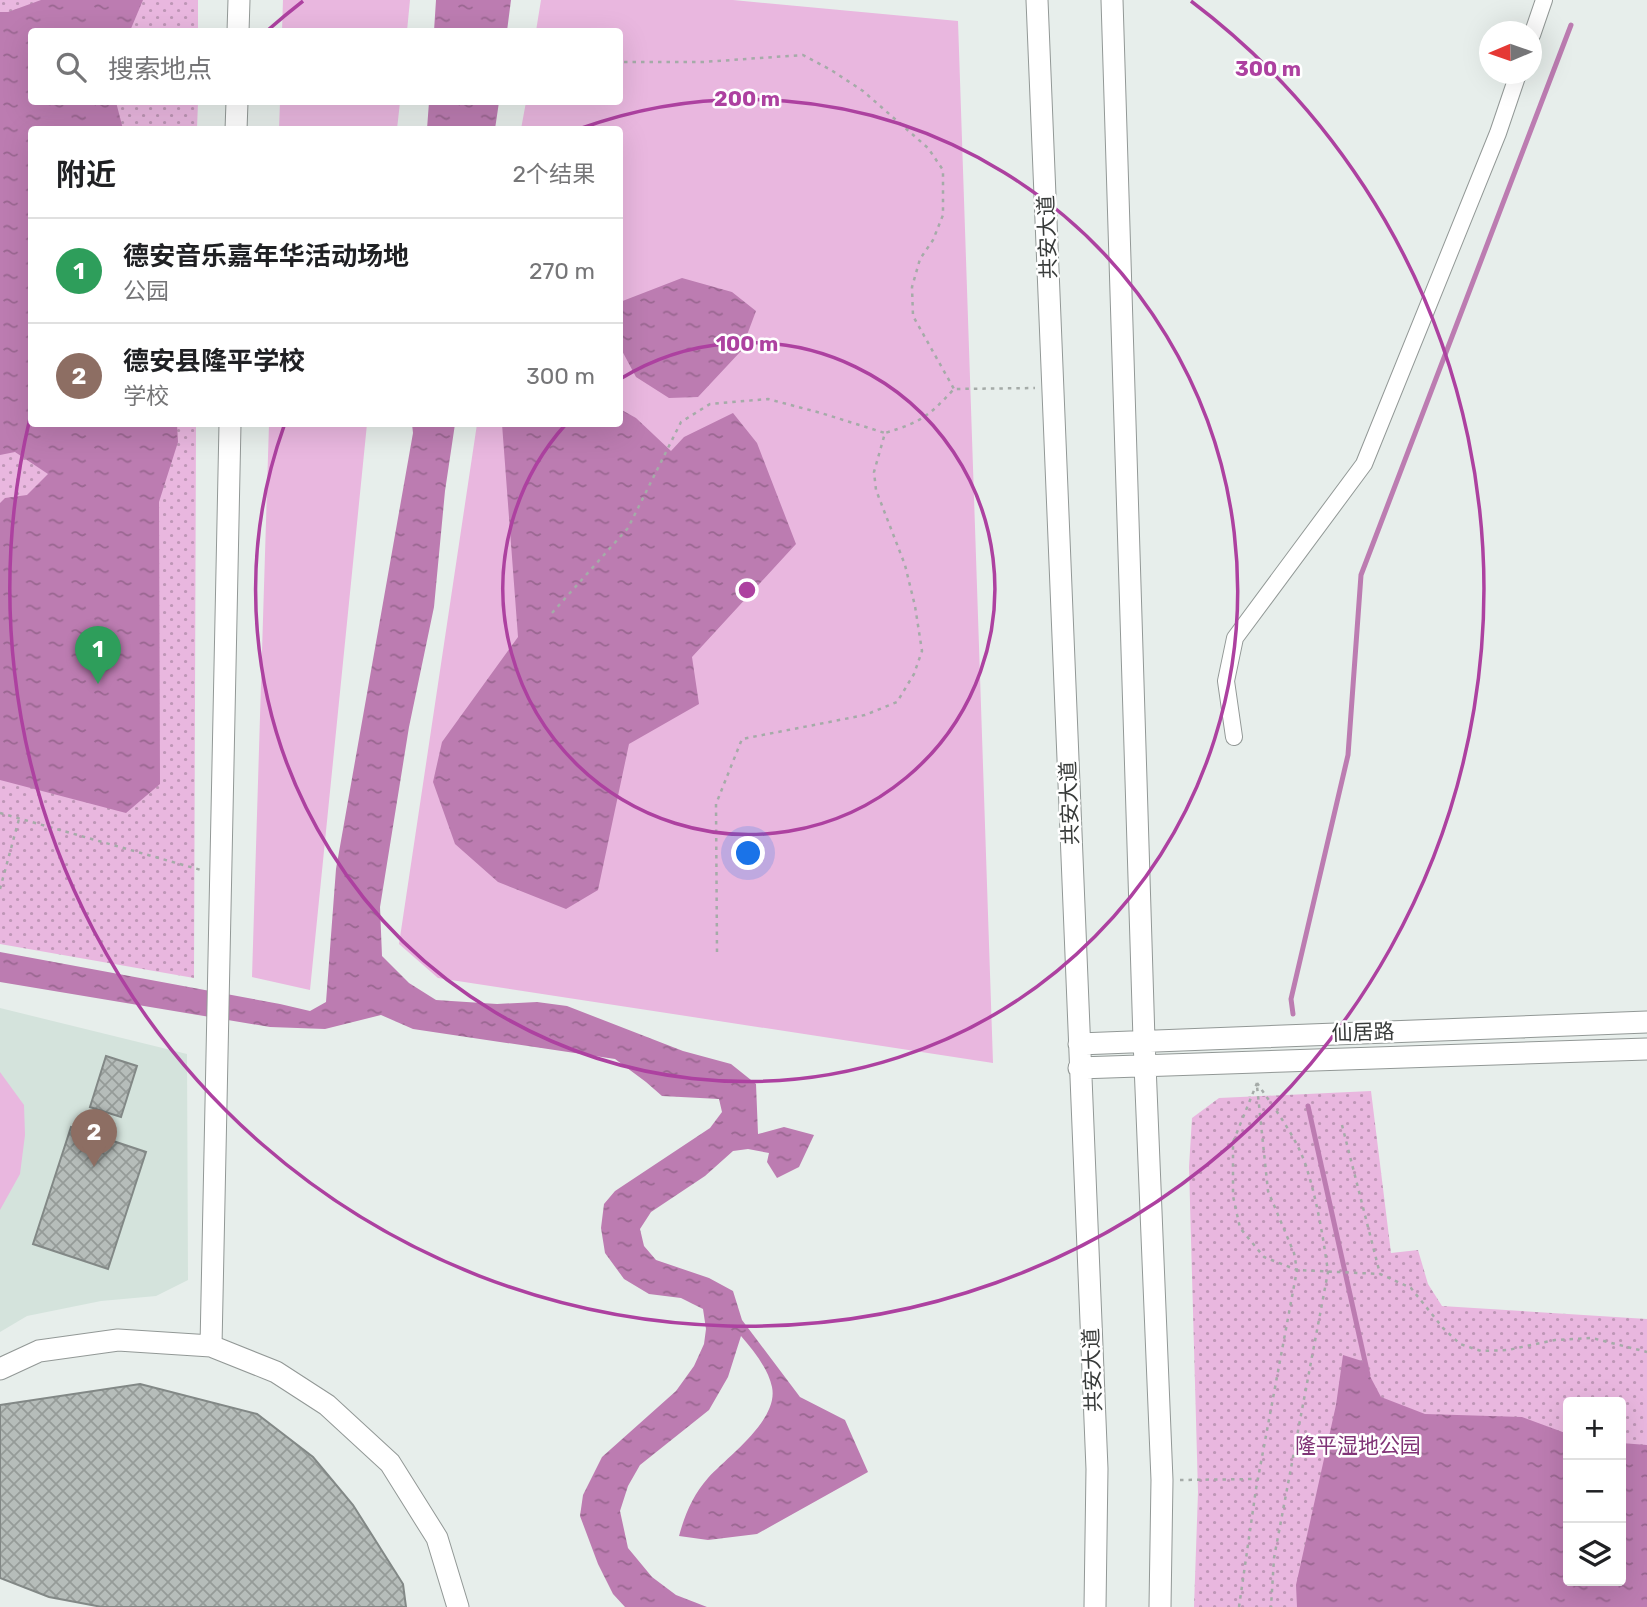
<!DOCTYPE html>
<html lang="zh">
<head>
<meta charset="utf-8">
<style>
  :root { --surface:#fff; --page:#f6f6f6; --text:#202124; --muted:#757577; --line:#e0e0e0; --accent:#ad41a0 }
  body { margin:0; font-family:Rubik,"Noto Sans SC",sans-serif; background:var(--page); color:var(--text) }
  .controls { position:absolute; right:21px; bottom:21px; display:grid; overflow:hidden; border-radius:7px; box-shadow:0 7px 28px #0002 }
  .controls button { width:63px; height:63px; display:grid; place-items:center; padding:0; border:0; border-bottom:2px solid var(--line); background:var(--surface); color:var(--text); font:35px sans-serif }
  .compass { position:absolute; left:1479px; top:21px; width:63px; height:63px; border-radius:50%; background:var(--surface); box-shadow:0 7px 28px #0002; rotate:268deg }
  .you { position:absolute; left:749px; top:854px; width:24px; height:24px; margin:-18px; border:5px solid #fff; border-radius:50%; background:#1a73e8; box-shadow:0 0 0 10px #1a73e833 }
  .badge { display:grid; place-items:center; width:46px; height:46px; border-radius:50%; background:var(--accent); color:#fff; font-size:23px; font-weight:700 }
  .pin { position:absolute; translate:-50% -58px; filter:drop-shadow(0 2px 4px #0008) }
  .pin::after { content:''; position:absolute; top:37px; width:24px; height:21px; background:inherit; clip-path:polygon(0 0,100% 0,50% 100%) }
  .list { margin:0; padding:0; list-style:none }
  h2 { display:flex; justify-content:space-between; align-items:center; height:91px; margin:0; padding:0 28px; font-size:30px }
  h2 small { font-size:23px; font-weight:400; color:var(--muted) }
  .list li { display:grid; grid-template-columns:46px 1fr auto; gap:21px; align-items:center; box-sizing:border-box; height:105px; padding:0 28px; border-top:2px solid var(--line) }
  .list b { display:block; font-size:26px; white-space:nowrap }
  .list p { margin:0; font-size:23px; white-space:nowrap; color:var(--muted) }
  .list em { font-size:23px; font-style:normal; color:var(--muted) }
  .icon { flex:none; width:38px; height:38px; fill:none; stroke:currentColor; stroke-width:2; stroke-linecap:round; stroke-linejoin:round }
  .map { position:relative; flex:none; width:1647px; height:1607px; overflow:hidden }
  .search { position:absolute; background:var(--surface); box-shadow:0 7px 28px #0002; left:28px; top:28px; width:595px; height:77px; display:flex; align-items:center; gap:18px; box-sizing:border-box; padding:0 24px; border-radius:7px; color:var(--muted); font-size:26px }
  .panel { position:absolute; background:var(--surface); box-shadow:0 7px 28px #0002; left:28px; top:126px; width:595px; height:301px; border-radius:7px }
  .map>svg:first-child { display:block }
</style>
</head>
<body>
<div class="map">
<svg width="1647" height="1607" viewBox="0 0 1647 1607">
  <defs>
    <pattern id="park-dots" width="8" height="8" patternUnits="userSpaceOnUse" patternTransform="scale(1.75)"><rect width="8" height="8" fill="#e9b7df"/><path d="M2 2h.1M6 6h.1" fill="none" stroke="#be96b6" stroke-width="1.8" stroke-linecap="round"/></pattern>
    <pattern id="water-ripples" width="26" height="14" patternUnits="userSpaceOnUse" patternTransform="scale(1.75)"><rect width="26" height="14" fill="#bc7cb1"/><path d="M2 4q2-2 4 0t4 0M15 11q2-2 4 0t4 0" fill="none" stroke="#9a6791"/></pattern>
    <pattern id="building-cross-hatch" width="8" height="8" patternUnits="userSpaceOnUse" patternTransform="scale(1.75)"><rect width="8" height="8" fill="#b6bdba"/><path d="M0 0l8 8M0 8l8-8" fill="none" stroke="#959b98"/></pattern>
  </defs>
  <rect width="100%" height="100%" fill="#e7eeeb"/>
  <!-- built -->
  <path fill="#d4e3dc" d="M 0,1008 L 187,1054 L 188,1280 L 156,1296 L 101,1301 L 27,1316 L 0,1332 Z"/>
  <!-- grass -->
  <path fill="#e9b7df" d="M 283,0 L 410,0 L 407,31 L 282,31 Z
    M 541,0 L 733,0 L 958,21 L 993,1063 L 438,978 L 399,944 L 477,424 L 620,424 L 620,130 L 521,129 L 526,102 L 620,102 L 620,32 L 536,31 Z
    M 280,102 L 400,102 L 397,129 L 279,129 Z
    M 269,424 L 367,424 L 310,990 L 252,977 Z
    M 0,1072 L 24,1105 L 25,1135 L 20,1174 L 0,1210 Z"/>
  <!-- park -->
  <path fill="url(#park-dots)" fill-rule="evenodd" d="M 0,0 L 198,0 L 198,31 L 32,32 L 32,102 L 198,102 L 197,129 L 32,130 L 32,424 L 196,424 L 194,978 L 0,944 Z
    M 1371,1091 L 1391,1253 L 1418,1250 L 1428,1284 L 1442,1306 L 1647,1319 L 1647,1607 L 1194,1607 L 1198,1492 L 1189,1167 L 1192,1118 L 1219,1098 ZM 1568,1402 L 1621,1402 L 1621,1581 L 1568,1581 Z"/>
  <!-- water -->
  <path fill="url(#water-ripples)" d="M 41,0 L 143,0 L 130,31 L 32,32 L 32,102 L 116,102 L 123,129 L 32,130 L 32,424 L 177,424 L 178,442 L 159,502 L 160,784 L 126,813 L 0,780 L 0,503 L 5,498 L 27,495 L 48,474 L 15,452 L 0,455 L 0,12 L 8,12 Z
    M 436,0 L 511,0 L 507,31 L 434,31 Z
    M 429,102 L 499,102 L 495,129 L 427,129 Z
    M 682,278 L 732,292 L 756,311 L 741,351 L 698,397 L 669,398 L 636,377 L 620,347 L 620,302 Z
    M 620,409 L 636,418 L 671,451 L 684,437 L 733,413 L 757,443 L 796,544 L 692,657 L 699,704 L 629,744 L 598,890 L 566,909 L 498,882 L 455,844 L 433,782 L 442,742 L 518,637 L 502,424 L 620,424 Z
    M 412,424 L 455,424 L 445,491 L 434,607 L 409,727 L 380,907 L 382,956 L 409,983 L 436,1000 L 497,1004 L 537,1002 L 567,1006 L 683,1051 L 731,1064 L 756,1084 L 758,1134 L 784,1127 L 814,1135 L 799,1167 L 777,1178 L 767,1162 L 769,1153 L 748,1149 L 733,1151 L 705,1176 L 651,1212 L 640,1229 L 644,1246 L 656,1260 L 709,1278 L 733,1291 L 742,1320 L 800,1397 L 845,1420 L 868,1472 L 757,1534 L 708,1540 L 679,1536 C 685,1514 693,1495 708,1478 C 728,1456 779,1420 772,1387 C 768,1368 753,1350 741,1336 L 728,1377 L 709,1410 L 640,1465 L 628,1486 L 620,1511 L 628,1548 L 652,1577 L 676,1595 L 707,1607 L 625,1607 L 613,1594 L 598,1564 L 580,1516 L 583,1495 L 602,1457 L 676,1391 L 694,1366 L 704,1344 L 706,1329 L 703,1309 L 681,1298 L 649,1294 L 624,1279 L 605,1253 L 601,1228 L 604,1204 L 615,1191 L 710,1128 L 722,1112 L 719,1099 L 662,1096 L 646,1082 L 615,1059 L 413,1029 L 381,1015 L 325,1029 L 270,1027 L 0,982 L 0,952 L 280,1004 L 310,1011 L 326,1002 L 336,869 L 413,433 Z
    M 1343,1355 L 1362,1361 L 1381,1397 L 1425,1414 L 1522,1417 L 1568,1434 L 1568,1581 L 1621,1581 L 1621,1443 L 1647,1445 L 1647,1607 L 1297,1607 L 1296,1585 L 1336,1405 Z"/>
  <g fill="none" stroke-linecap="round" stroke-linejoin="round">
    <!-- stream -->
    <path stroke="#bc7cb1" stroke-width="5" d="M 1293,1014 L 1291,999 L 1348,755 L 1361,575 L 1571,25
      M 1308,1106 L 1368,1375"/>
  </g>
  <!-- building -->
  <path fill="url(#building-cross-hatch)" stroke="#828886" stroke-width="2" d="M 106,1056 L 137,1066 L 121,1117 L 90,1107 Z
    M 71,1127 L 146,1152 L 108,1269 L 33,1244 Z
    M 140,1384 L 257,1414 L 313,1457 L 353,1505 L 403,1584 L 406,1607 L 102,1607 L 49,1597 L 0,1578 L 0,1405 Z"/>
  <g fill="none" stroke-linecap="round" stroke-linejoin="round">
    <defs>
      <path id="street" d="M 1532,35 L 1544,0
        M 1234,737 L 1226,681 L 1235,638 L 1364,464 L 1498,133 L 1518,74"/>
      <path id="secondary" d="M 1037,0 L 1097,1469 L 1095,1607
        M 1112,0 L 1144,1040 L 1162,1480 L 1160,1607
        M 238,32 L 239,0
        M 236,130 L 237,102
        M 1079,1044 L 1647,1022
        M 1079,1068 L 1647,1049
        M 211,1346 L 230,424
        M 0,1369 L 39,1351 L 118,1340 L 211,1346 L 276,1372 L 327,1405 L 390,1463 L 437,1538 L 458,1607"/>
    </defs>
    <!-- street casing -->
    <use href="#street" stroke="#929896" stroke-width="18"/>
    <!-- secondary casing -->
    <use href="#secondary" stroke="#929896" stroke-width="23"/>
    <!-- path -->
    <path stroke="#a5aba8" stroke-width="2.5" stroke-dasharray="3.5 5" stroke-linecap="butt" d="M 624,62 L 703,62 L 803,55 L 831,70 L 863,91 L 928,148 L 943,170 L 943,215 L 933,240 L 920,259 L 912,287 L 913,316 L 954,389
      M 552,613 L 628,528 L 681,422 L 710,404 L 768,399 L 821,413 L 885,433
      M 0,813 L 201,870
      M 0,889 L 19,819
      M 717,952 L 716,804 L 742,739 L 865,715 L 897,702 L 914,674 L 922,651 L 915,606 L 905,565 L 876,490 L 874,472 L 885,433 C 921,422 928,417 954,389 L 1035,388
      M 1257,1083 L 1233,1142 L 1233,1196 L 1240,1228 L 1264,1257 L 1297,1270 L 1380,1274 L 1411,1288 L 1443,1328 L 1460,1344 L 1481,1351 L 1508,1350 L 1555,1340 L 1592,1338 L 1647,1352
      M 1257,1083 C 1274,1108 1296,1136 1306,1166 C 1317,1200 1323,1236 1328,1272 L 1274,1558 L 1271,1607
      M 1342,1125 L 1380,1274
      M 1180,1480 L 1257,1479
      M 1239,1607 L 1256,1489 L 1297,1270 L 1294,1253 L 1268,1191 L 1257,1086"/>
    <!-- street -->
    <use href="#street" stroke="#fff" stroke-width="16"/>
    <!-- secondary -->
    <use href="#secondary" stroke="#fff" stroke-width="21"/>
  </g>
  <!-- distance rings -->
  <g fill="none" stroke="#ad41a0" stroke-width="3.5">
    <path d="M620 379A246 246 0 1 1 566 424"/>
    <path d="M579 129A491 491 0 1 1 284 426"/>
    <path d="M268 30A737 737 0 0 1 303 1M1191 1A737 737 0 1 1 30 418"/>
  </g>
  <g text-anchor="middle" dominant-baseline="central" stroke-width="5" stroke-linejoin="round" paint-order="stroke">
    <!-- street labels -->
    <g font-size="21" fill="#383b3a" stroke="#fff">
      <text transform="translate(1047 237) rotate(-92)">共安大道</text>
      <text transform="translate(1069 803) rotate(-92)">共安大道</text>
      <text transform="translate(1363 1032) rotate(-2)">仙居路</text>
      <text transform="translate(1092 1370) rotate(-92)">共安大道</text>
    </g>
    <!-- park labels -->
    <g font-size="21" fill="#813477" stroke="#fff">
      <text x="1358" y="1445">隆平湿地公园</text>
    </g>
  </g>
  <circle cx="747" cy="590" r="10" fill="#ad41a0" stroke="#fff" stroke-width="3.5"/>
  <g font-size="21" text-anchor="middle" font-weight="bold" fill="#ad41a0" stroke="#fff" stroke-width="5" stroke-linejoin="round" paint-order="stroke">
    <text x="1268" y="76">300 m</text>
    <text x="747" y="106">200 m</text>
    <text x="747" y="351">100 m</text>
  </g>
</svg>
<div class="controls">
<button>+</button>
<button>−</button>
<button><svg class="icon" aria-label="layers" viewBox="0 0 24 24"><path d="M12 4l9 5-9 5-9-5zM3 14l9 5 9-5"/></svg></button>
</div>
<svg class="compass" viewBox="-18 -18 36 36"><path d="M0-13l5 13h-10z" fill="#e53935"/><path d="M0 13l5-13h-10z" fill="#757577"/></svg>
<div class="you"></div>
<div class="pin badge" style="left:98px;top:684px;background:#2e9e5b">1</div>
<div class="pin badge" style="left:94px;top:1167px;background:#8d6e63">2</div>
<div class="search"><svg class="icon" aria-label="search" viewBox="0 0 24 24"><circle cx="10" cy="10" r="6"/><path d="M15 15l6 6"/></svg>搜索地点</div>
<section class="panel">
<h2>附近<small>2个结果</small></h2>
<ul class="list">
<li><span class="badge" style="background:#2e9e5b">1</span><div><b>德安音乐嘉年华活动场地</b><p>公园</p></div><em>270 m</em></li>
<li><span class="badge" style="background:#8d6e63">2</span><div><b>德安县隆平学校</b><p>学校</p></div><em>300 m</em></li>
</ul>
</section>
</div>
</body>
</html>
